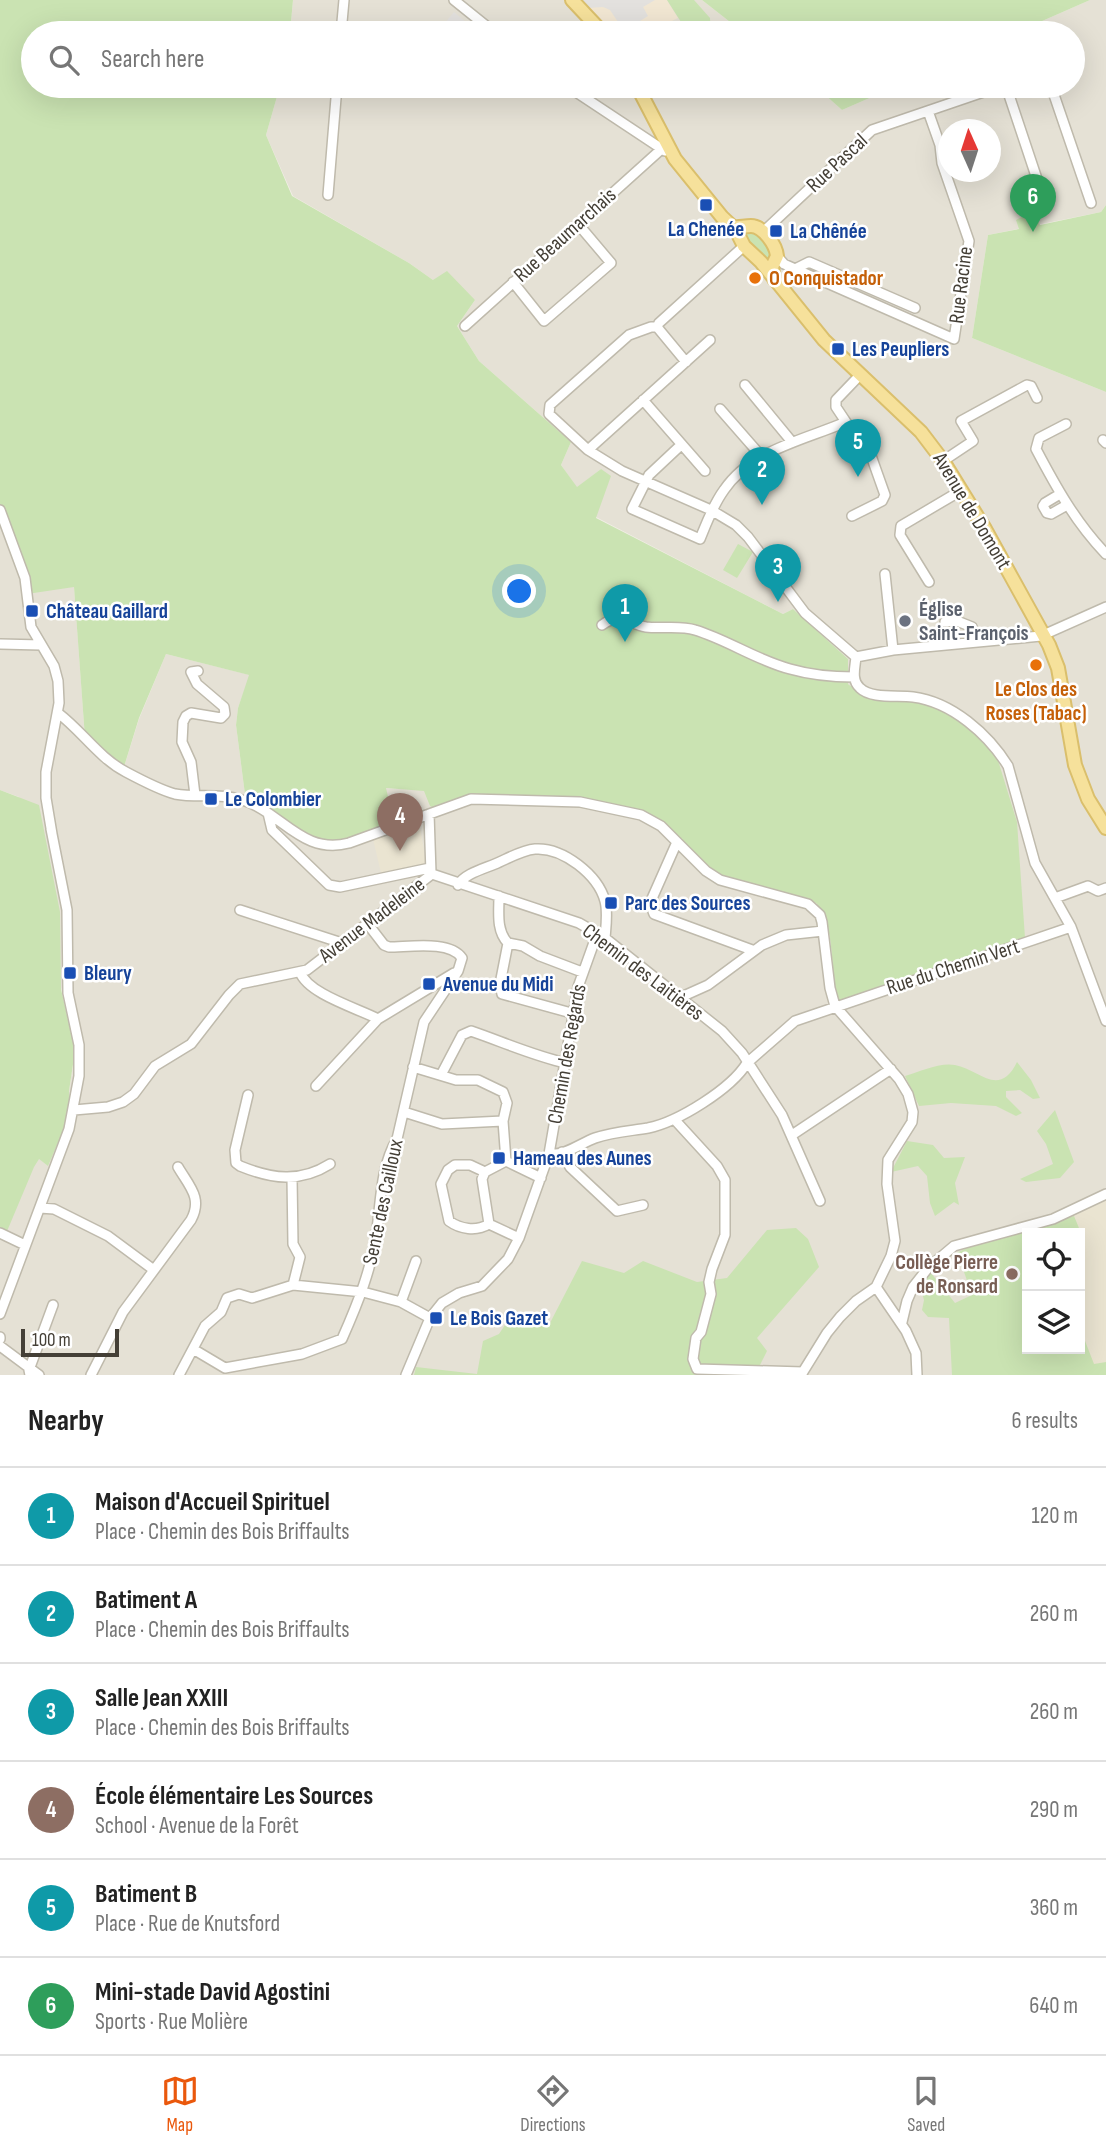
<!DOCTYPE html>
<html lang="en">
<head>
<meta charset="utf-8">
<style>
  :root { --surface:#fff; --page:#f2f2f2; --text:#222; --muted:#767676; --line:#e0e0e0; --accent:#ea580c }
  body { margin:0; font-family:"Sofia Sans Condensed",sans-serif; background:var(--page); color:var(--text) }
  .controls { position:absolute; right:21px; bottom:21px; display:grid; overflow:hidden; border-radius:0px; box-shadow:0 7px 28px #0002 }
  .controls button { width:63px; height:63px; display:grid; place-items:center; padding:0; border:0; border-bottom:2px solid var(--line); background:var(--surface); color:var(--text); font:35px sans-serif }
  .compass { position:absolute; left:938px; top:119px; width:63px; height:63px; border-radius:50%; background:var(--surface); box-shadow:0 7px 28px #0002; rotate:357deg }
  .scale { position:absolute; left:21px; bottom:18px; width:98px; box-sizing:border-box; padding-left:7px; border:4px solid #443f36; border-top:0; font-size:19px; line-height:24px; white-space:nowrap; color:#443f36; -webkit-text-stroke:5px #fff; paint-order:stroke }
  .you { position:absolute; left:520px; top:592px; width:24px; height:24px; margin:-18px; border:5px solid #fff; border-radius:50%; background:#1a73e8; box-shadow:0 0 0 10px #1a73e833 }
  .badge { display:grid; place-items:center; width:46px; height:46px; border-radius:50%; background:var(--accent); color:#fff; font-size:23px; font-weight:700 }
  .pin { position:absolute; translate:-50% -58px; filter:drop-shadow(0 2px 4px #0008) }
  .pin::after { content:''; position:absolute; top:37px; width:24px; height:21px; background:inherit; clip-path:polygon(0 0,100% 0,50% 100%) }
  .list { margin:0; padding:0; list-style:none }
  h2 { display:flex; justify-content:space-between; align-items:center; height:91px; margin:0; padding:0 28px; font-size:30px }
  h2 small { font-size:23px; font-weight:400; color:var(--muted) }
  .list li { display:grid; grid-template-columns:46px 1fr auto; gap:21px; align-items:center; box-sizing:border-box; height:98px; padding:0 28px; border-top:2px solid var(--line) }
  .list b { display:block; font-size:26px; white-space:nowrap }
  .list p { margin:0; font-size:23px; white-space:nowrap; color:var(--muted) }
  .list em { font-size:23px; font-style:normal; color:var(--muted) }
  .icon { flex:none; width:38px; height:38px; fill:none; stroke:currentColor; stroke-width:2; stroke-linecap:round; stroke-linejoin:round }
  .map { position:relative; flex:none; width:1106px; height:1375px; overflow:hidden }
  .search { position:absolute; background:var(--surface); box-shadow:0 7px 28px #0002; left:21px; right:21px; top:21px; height:77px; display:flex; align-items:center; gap:18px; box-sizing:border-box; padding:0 24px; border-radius:38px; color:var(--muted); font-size:26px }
  .sheet { height:679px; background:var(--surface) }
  nav { display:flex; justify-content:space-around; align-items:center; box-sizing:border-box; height:98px; border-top:2px solid var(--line); background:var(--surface); font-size:19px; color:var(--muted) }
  nav a { display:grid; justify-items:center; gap:4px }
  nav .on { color:var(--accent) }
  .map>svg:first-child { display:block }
</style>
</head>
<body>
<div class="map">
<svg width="1106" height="1375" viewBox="0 0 1106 1375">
  <rect width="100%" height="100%" fill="#f2efe6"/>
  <!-- residential -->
  <path fill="#e5e1d5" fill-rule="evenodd" d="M 293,0 L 702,0 L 744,33 L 290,33 Z
    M 1090,0 L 1106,0 L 1106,205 L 1101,212 L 988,235 L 972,338 L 1106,392 L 1106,1375 L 0,1375 L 0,1102 L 2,1129 L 47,1165 L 71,1112 L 69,1091 L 75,1051 L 19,797 L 0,790 L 0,510 L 74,586 L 85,738 L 123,770 L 139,719 L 166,654 L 250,675 L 238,708 L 236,725 L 246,802 L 389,801 L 385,788 L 437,791 L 471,799 L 550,799 L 639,815 L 661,826 L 706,871 L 816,910 L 835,1006 L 1025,943 L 860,693 L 848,684 L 848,659 L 793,609 L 783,614 L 596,517 L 601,469 L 577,488 L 561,465 L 571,442 L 479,361 L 457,326 L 475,300 L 433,280 L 409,263 L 293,196 L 266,135 L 280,86 L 815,86 L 842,110 L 897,86 L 1073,86 L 1073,33 L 1015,33 ZM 948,130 L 990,130 L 990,172 L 948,172 ZM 1027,1233 L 1080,1233 L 1080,1349 L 1027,1349 Z"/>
  <!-- commercial -->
  <path fill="#f2e7d3" d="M 580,0 L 667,0 L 678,18 L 648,33 L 614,33 Z"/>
  <!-- education -->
  <path fill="#eae4d1" d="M 420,828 L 426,862 L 422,865 L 381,873 L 373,839 Z
    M 1106,1198 L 1106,1375 L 1092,1375 L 1080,1349 L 1080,1233 L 1027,1233 L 982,1243 L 1050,1223 Z"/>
  <!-- green -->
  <path fill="#cae3b2" d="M 0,0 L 293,0 L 290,33 L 33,33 L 33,86 L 280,86 L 266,135 L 292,196 L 409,263 L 433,280 L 447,271 L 475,300 L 457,326 L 479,361 L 571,442 L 561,465 L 577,487 L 601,469 L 611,476 L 596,518 L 783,614 L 793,609 L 848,659 L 848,684 L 860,693 L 916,701 L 955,715 L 997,757 L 1017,822 L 1025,938 L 837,1001 C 830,972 836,925 816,903 L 719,876 L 708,868 L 665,824 L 587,800 L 546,796 L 472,794 L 434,808 L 430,806 L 424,791 L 386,788 L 389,801 L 398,805 L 398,820 C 382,831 332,850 313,842 C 291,834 267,814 246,802 L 236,725 L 238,708 L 249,675 L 166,654 L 139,718 L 123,770 L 85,738 L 74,587 L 27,594 L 0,510 Z
    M 667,0 L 694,0 L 710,18 L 711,33 L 688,33 Z
    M 702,0 L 1090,0 L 1015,33 L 744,33 Z
    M 815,86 L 897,86 L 842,110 Z
    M 1106,205 L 1106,392 L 972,338 L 988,235 L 1019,229 L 1016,220 L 1033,211 L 1040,225 L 1101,212 Z
    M 748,230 L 755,231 L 773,252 L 769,260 L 767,260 L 745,241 L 744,233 Z
    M 738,544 L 753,552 L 737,578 L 723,570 Z
    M 0,790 L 39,805 L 60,912 L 61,989 L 75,1051 L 69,1091 L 71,1112 L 48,1166 L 39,1159 L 34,1167 L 5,1236 L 0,1233 Z
    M 1017,1062 L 1031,1080 L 1040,1098 L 1033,1099 L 1020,1090 L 1006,1091 L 1006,1097 L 1022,1113 L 1016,1116 L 996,1106 L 951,1103 L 919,1106 L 905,1076 C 919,1072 940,1062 955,1065 C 979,1069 999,1099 1017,1062 Z
    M 1055,1110 L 1074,1162 L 1060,1178 L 1026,1182 L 1020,1179 L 1053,1164 L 1046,1144 L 1037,1131 Z
    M 907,1141 L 933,1145 L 944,1158 L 965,1157 L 955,1183 L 959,1205 L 954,1202 L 935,1216 L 930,1203 L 927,1176 L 918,1166 L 891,1172 Z
    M 1074,1216 L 1079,1228 L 1064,1233 L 1027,1233 L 1027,1349 L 1080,1349 L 1080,1328 L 1094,1364 L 1106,1362 L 1106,1375 L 952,1375 L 949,1318 L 928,1317 L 922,1310 L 924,1300 L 920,1286 L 931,1273 L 955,1303 L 972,1295 L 963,1269 L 954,1254 L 967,1248 Z
    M 796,1228 L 808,1239 L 819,1267 L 757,1338 L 767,1351 L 755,1375 L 414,1375 L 416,1367 L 477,1374 L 483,1341 L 499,1334 L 511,1316 L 550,1323 L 582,1261 L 624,1273 L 643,1261 L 697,1282 L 727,1278 L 767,1230 Z"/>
  <!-- parking -->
  <path fill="#e3e1de" d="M 579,0 L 655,0 L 643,7 L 648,16 L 624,31 L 610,10 L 603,7 L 587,8 Z
    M 454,12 L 479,33 L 438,33 L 437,32 Z"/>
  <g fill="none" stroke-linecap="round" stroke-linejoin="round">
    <defs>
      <path id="minor" d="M 454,0 L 495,33
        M 341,33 L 344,0
        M 567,86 L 665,151
        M 1006,86 L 1043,197
        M 1051,86 L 1091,203
        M 328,195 L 337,86
        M 763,232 L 872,130 L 1001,86
        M 744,246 L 659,323 L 657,327 L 651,327 L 629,335 L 550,405 L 549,414 L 588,450 L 622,471 L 711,510 L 736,525 L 748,537 L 805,613 L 856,657
        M 777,256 L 784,264 L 954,339 L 969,241 L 942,163 L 940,145 L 928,111
        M 795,269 L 809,262 L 915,308
        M 513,282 L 544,321 L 611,263 L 578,224
        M 465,326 L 666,145
        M 657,327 L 686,362
        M 745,385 L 792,442
        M 643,400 L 705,471
        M 720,409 L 762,457
        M 846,422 L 869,450 L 885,495 L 882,501 L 852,516
        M 1066,424 L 1039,438 L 1036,449 C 1056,487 1076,523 1106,554
        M 1103,440 L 1106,443
        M 681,445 L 649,475 L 632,509 L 700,539 C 707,522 713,505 724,490 C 751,450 804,440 846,422 L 836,407 L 836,400 L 860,375
        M 588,450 L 710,340
        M 943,461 L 973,441 L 961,421 L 1027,385 L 1031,386 L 1037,398
        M 1060,494 L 1045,503 L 1043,506 L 1047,513 L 1051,514 L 1067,505
        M 0,510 L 25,578 L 31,627 L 54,666 L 58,681 L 59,703 L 46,772 L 46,798 L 52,834
        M 885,574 L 893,650
        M 929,582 L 900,535 L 901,526 L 962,490
        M 945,622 L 957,621 L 972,627 L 976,642
        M 602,625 C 622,610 628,624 646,627 C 662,629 680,625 695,630 C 728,640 756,660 790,669 C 811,675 832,677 854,677
        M 0,644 L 41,645
        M 856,657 C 855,668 851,680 860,688 C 871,699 897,695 913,697 C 952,702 988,734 1008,766 L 1035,863 L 1071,927 L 1106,1021
        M 856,657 L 893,650 L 1041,636 L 1106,607
        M 58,713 C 82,731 99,758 126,772 C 141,780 160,790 175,794 C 196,798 218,793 239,799 C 281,810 301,856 349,843 L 471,799 L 580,802 L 641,815 L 661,826 L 706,871 L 720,880 L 808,904 L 820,915 L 822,922 L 830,988 L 835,1006 L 899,1079 L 908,1094 L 913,1112 L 912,1122 L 888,1160 L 887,1184 L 895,1241 L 891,1256 L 876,1287 L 856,1301 L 840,1317 L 827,1333 L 801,1375
        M 195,795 L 191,762 L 182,742 L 183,722 L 186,716 L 191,713 L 221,718 L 225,714 L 224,707 L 197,684 L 191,672 L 198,671
        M 268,813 L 272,830 L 329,885 L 340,887 L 430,868
        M 429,814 L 431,873
        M 677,842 L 650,903 L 654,914 L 752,950
        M 432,874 L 579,923 L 605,938 L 722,1031 L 742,1053 L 782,1115 L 820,1201
        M 458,885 C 464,874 483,869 495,864 C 507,859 522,850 535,849 C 563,847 598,875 605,901 C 608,912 606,926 605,938
        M 499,896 C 499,912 496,931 508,943 L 500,984 L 502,994 L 575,1014
        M 1055,898 L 1088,886 L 1098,891 L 1106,888
        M 240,910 L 342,943
        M 508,943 L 523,946 L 540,956 L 582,972
        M 300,972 C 308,994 357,1008 378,1019 L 454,973
        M 679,998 L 708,985 L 762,945 L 786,935 L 823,931
        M 413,1067 L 456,1080 L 478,1080 L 503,1092 L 507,1103 L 503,1121 L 506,1161 L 541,1178
        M 441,1075 L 462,1035 L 471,1031 C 503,1042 534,1056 566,1063
        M 316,1086 L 378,1019
        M 248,1095 L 235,1150 L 236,1163 L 240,1166 C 272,1179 300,1183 330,1164
        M 74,1110 L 108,1107 L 123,1102 L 134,1094 L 155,1066 L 191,1044 L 229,995 L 240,984 L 307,970 L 432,874
        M 404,1112 L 442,1124 L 503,1121
        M 674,1119 L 717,1166 L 725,1180 L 725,1235 L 712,1269 L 709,1282 L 711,1294 L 701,1332 L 696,1338 L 693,1359 L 697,1369 L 803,1372
        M 792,1135 L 891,1069
        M 562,1152 L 570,1167 L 617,1211 L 643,1205
        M 549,1154 C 565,1156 581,1143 595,1138 C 613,1132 630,1131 648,1128 C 678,1122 731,1089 747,1063 L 795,1021 L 1071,927
        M 485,1172 L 470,1165 L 455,1165 L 448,1170 L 441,1184 L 449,1221 C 460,1229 476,1232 489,1224 L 519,1238
        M 292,1177 L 293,1244 L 300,1257 L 293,1285
        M 40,1208 L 54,1209 L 108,1236 L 154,1270
        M 489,1224 L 482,1179 L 485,1172 L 506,1161
        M 0,1233 L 25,1245
        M 876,1287 L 906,1331 L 916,1353 L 917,1375
        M 401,1302 L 416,1261
        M 0,1314 L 69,1129 L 79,1076 L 79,1045 L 68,993 L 67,910 L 51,829
        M 902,1322 L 907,1301 L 913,1287 L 928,1268 L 954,1246 L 1053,1219 L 1106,1194
        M 0,1337 L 0,1339
        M 0,1346 L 39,1375
        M 193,1349 L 225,1368 L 302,1354 L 342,1339 C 358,1303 372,1268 377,1229 C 381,1199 381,1166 397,1139 L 424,1022 L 458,971 L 462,958 C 450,940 409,947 389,947 L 384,945 L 367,923
        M 30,1375 L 29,1370 L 53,1305
        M 91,1375 L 123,1312 L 191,1220 C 203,1198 189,1186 178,1167
        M 179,1375 L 205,1326 L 221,1312 L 227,1298 L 239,1294 L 252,1298 L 293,1285 L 363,1292 L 401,1302 L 430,1318
        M 406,1375 L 430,1318 L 442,1303 L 459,1293 L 482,1286 L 508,1259 L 519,1238 L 549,1154 L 578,987 L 597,934"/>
      <path id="major" d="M 572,0 L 603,33
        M 637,86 L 675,159 L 722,217 L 736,230 L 744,246 L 761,262 L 824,340 L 921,432 L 943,461 L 985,529 L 1049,645 L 1058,668 L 1075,765 L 1088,799 L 1106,828
        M 733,227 C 739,228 744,226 751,226 C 763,226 776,245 777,256 L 772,267 L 774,279"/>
    </defs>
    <!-- minor casing -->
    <use href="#minor" stroke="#bfbaac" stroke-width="12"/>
    <!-- major casing -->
    <use href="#major" stroke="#dabf6c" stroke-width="16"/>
    <!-- minor -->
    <use href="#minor" stroke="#fff" stroke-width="9"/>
    <!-- major -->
    <use href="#major" stroke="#f6e19b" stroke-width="12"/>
  </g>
  <!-- markers -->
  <g fill="#1a4fb4" stroke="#fff" stroke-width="2.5">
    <rect x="699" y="198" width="14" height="14" rx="3.5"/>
    <rect x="769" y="224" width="14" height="14" rx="3.5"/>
    <rect x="831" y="342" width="14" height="14" rx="3.5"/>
    <rect x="25" y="604" width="14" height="14" rx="3.5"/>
    <rect x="204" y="792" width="14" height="14" rx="3.5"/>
    <rect x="604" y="896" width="14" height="14" rx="3.5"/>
    <rect x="63" y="966" width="14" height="14" rx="3.5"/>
    <rect x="422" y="977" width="14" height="14" rx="3.5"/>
    <rect x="492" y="1151" width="14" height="14" rx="3.5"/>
    <rect x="429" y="1311" width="14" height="14" rx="3.5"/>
  </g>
  <g fill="#e8710a" stroke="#fff" stroke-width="2.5">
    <circle cx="755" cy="278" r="7"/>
    <circle cx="1036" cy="665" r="7"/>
  </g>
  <circle fill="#6b7280" stroke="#fff" stroke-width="2.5" cx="905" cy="621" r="7"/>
  <circle fill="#8d6e63" stroke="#fff" stroke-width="2.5" cx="1012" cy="1274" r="7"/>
  <g text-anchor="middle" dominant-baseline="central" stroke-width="5" stroke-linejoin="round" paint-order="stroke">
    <!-- street labels -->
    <g font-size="21" fill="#443f36" stroke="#fff">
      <text transform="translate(837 163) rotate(-43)">Rue Pascal</text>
      <text transform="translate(565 235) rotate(-42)">Rue Beaumarchais</text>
      <text transform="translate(961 285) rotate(-83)">Rue Racine</text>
      <text transform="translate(972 511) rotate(59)">Avenue de Domont</text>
      <text transform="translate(372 920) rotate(-37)">Avenue Madeleine</text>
      <text transform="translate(953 967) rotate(-18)">Rue du Chemin Vert</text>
      <text transform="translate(643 972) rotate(37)">Chemin des Laitières</text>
      <text transform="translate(567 1054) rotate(-80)">Chemin des Regards</text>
      <text transform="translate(383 1202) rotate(-78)">Sente des Cailloux</text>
    </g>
    <!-- transit labels -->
    <g font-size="21" font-weight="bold" fill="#164399" stroke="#fff" text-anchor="start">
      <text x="706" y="229" text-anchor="middle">La Chenée</text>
      <text x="790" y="231">La Chênée</text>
      <text x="852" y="349">Les Peupliers</text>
      <text x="46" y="611">Château Gaillard</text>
      <text x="225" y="799">Le Colombier</text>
      <text x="625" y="903">Parc des Sources</text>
      <text x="84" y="973">Bleury</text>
      <text x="443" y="984">Avenue du Midi</text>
      <text x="513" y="1158">Hameau des Aunes</text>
      <text x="450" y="1318">Le Bois Gazet</text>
    </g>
    <!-- food labels -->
    <g font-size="21" font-weight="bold" fill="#c56008" stroke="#fff" text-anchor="start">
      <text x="769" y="278">O Conquistador</text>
      <text x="1036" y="689" text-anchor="middle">Le Clos des<tspan x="1036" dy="24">Roses (Tabac)</tspan></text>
    </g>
    <!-- worship labels -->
    <g font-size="21" font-weight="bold" fill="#5b616d" stroke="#fff" text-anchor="start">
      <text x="919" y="609">Église<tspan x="919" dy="24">Saint-François</tspan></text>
    </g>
    <!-- education labels -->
    <g font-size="21" font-weight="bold" fill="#785e54" stroke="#fff" text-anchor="end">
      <text x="998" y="1262">Collège Pierre<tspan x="998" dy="24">de Ronsard</tspan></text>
    </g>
  </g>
</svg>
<div class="controls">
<button><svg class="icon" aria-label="locate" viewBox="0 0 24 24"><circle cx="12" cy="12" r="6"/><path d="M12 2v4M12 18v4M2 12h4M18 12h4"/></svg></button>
<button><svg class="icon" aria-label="layers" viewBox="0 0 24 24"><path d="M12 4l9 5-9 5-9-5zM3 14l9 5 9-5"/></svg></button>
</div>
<svg class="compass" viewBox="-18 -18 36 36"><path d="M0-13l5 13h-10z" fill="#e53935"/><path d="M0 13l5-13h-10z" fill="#767676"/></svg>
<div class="scale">100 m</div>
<div class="you"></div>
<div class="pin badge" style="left:625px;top:642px;background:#0f9aa8">1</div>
<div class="pin badge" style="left:762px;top:505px;background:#0f9aa8">2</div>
<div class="pin badge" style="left:778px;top:602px;background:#0f9aa8">3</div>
<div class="pin badge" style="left:400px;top:851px;background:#8d6e63">4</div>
<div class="pin badge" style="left:858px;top:477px;background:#0f9aa8">5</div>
<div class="pin badge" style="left:1033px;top:232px;background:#2e9e5b">6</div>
<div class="search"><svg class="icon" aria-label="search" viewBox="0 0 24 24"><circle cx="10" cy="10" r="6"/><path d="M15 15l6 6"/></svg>Search here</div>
</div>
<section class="sheet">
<h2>Nearby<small>6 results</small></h2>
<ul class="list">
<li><span class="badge" style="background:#0f9aa8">1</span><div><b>Maison d'Accueil Spirituel</b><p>Place · Chemin des Bois Briffaults</p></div><em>120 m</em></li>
<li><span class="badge" style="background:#0f9aa8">2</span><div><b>Batiment A</b><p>Place · Chemin des Bois Briffaults</p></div><em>260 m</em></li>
<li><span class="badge" style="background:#0f9aa8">3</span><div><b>Salle Jean XXIII</b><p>Place · Chemin des Bois Briffaults</p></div><em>260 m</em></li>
<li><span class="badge" style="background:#8d6e63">4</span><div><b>École élémentaire Les Sources</b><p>School · Avenue de la Forêt</p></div><em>290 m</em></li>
<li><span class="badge" style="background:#0f9aa8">5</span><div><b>Batiment B</b><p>Place · Rue de Knutsford</p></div><em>360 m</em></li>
<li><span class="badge" style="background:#2e9e5b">6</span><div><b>Mini-stade David Agostini</b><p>Sports · Rue Molière</p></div><em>640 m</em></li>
</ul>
</section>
<nav>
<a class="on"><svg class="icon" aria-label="map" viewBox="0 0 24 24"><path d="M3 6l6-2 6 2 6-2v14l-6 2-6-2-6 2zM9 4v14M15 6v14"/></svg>Map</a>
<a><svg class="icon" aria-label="directions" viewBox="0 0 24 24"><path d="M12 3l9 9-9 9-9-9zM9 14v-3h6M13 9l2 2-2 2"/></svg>Directions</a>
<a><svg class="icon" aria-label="saved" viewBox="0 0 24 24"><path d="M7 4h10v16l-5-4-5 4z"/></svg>Saved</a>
</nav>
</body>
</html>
